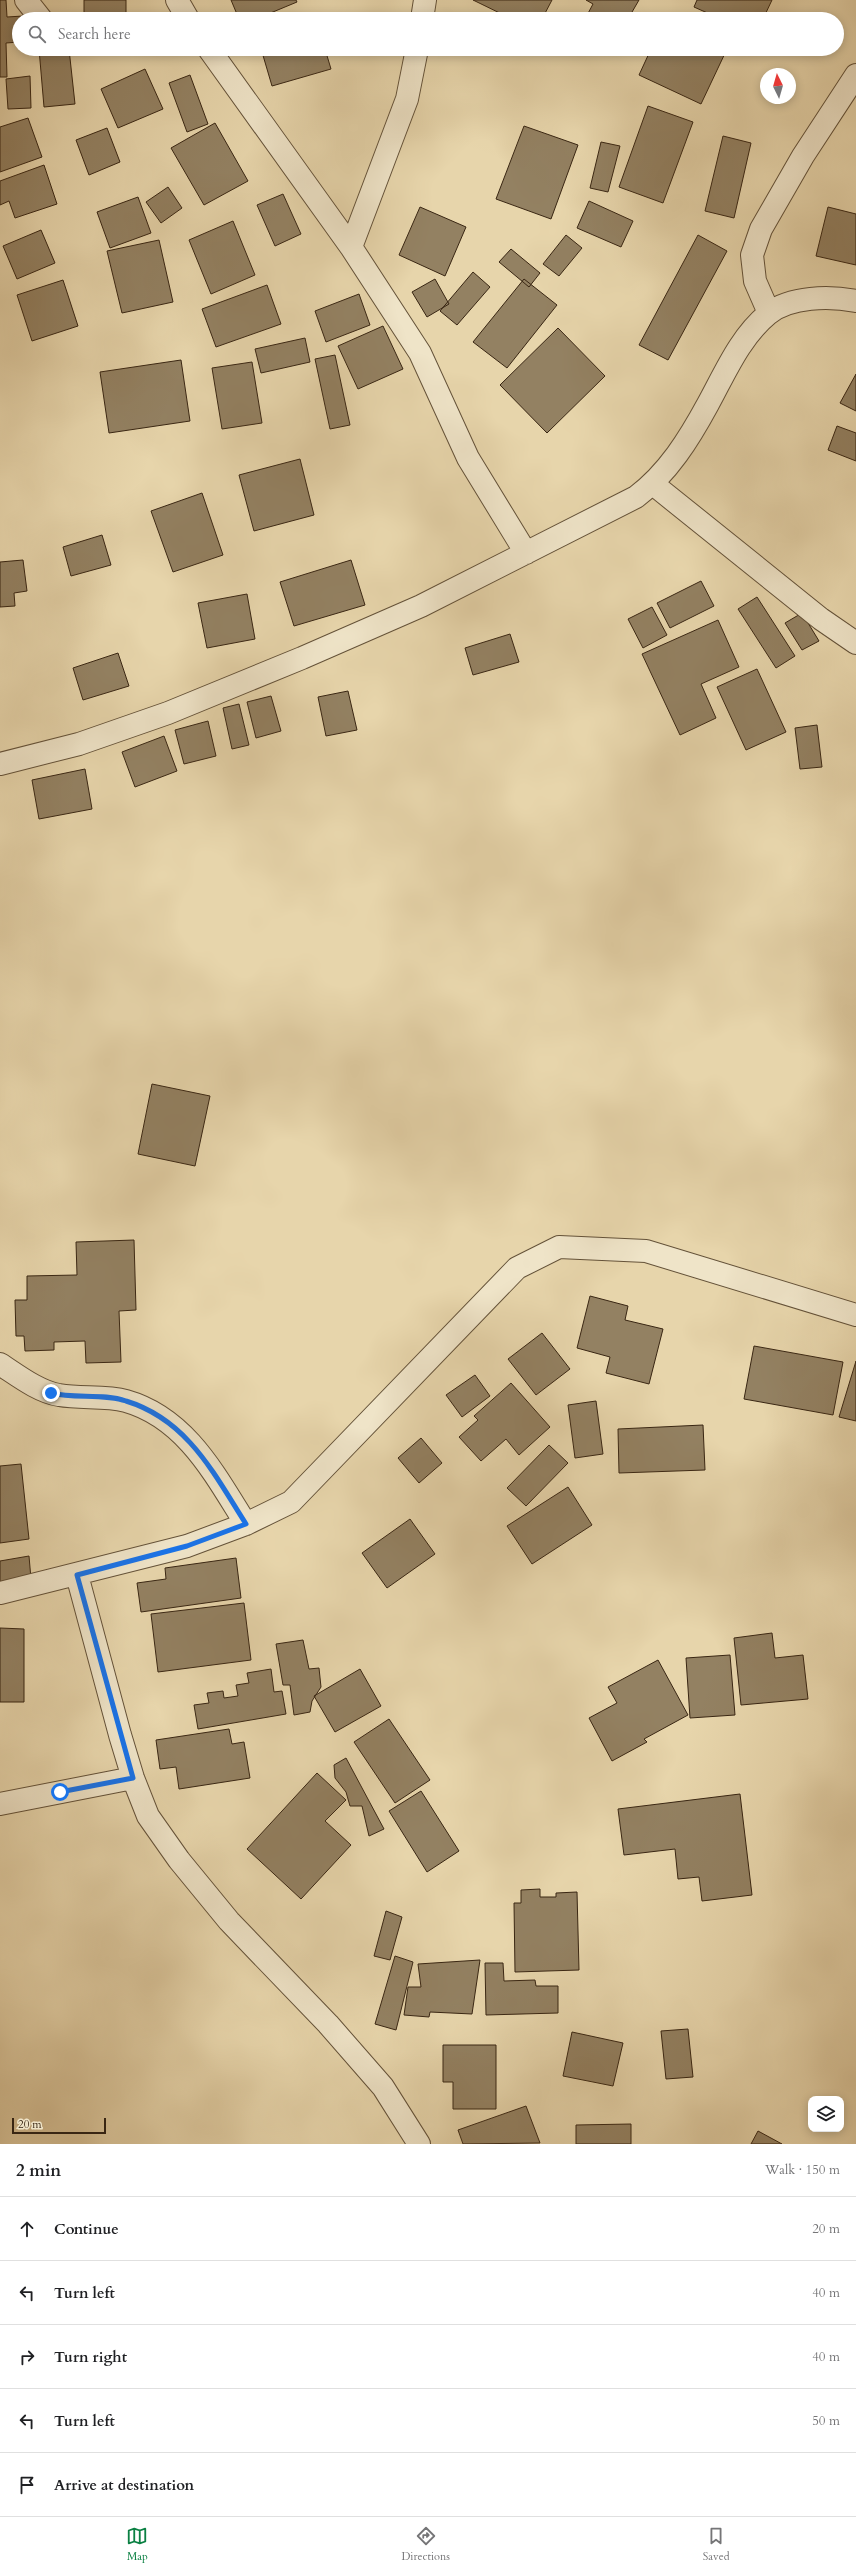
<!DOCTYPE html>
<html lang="en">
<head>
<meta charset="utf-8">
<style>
  :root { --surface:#fff; --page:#f6f6f6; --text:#202124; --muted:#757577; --line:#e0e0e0; --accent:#0b8043 }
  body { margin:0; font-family:Cardo,serif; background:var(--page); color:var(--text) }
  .controls { position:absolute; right:12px; bottom:12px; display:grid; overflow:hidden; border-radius:8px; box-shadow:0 2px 10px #0003 }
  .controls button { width:36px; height:36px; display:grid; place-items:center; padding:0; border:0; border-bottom:1px solid var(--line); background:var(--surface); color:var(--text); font:20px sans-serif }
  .compass { position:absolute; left:760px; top:68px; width:36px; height:36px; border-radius:50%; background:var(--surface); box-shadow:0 2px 10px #0003; rotate:355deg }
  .scale { position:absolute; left:12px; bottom:10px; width:94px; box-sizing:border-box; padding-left:4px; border:2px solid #392613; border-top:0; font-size:11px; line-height:14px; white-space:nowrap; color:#392613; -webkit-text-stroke:3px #efe4c8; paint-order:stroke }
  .stop { position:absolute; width:12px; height:12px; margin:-9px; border:3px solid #1a73e8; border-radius:50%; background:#fff }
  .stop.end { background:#1a73e8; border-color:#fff; box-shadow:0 1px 4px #0008 }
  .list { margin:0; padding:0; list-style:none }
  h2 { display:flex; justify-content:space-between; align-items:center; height:52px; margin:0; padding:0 16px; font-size:17px }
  h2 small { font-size:13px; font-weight:400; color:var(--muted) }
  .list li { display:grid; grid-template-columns:26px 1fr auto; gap:12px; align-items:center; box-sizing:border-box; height:64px; padding:0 16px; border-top:1px solid var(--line) }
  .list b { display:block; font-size:15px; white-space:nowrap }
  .list em { font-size:13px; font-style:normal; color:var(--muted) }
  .icon { flex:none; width:22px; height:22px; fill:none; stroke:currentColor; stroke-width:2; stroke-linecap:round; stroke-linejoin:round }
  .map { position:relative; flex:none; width:856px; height:2144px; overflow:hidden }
  .search { position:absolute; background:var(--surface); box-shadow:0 2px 10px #0003; left:12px; right:12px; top:12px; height:44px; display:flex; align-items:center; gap:10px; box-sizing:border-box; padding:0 14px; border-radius:22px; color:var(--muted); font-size:15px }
  .sheet { height:372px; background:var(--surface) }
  nav { display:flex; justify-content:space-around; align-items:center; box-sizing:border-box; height:56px; border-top:1px solid var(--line); background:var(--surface); font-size:11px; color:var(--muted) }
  nav a { display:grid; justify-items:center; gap:2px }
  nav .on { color:var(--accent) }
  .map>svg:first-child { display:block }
</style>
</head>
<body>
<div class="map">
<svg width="856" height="2144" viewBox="0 0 856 2144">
  <rect width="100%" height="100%" fill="#e7d5ab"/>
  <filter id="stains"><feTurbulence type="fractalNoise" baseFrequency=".005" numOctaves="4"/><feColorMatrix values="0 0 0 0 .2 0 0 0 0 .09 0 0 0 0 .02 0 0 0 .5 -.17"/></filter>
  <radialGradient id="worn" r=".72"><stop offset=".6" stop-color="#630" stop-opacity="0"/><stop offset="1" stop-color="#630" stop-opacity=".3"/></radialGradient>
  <!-- building -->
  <path fill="#938162" stroke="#392613" d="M 0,0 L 6,0 L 7,17 L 23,16 L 23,19 L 19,19 L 19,42 L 6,43 L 7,77 L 0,77 Z
    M 84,0 L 126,0 L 126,19 L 84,19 Z
    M 231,0 L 296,0 L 297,2 L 256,19 L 239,19 Z
    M 473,0 L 552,0 L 542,19 L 512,19 Z
    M 586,0 L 639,0 L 628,19 L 585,19 L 593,4 Z
    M 697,0 L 772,0 L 763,19 L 721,19 L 694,7 Z
    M 39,49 L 69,49 L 75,104 L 44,107 Z
    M 273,49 L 325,49 L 331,69 L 272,86 L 262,52 Z
    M 651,49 L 727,49 L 701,104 L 639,75 Z
    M 145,69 L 163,109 L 118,128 L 101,89 Z
    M 190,75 L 208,124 L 187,132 L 169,83 Z
    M 30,76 L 31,108 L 8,109 L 6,79 Z
    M 648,106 L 693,122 L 663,203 L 619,187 Z
    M 28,118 L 42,157 L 0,172 L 0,127 Z
    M 215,123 L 248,181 L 204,205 L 171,148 Z
    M 524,126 L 578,145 L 551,219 L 496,199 Z
    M 107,128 L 120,162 L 89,175 L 76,140 Z
    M 723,136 L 751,143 L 734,218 L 705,211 Z
    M 601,142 L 620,146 L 608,192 L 590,188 Z
    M 44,165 L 57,204 L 15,218 L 9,201 L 0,205 L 0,181 Z
    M 168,187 L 182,208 L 161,223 L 146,202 Z
    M 283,194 L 301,234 L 275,246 L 257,205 Z
    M 138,197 L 151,233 L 110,248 L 97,212 Z
    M 589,201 L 633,221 L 621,247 L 577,228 Z
    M 420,207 L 466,227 L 445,276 L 399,255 Z
    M 828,207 L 856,214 L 856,265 L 816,256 Z
    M 233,221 L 255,275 L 211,294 L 189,240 Z
    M 41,230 L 55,263 L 17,279 L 3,246 Z
    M 566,235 L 582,248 L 559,276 L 543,264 Z
    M 698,235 L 727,251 L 668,360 L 639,345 Z
    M 159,240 L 173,302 L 122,313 L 107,251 Z
    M 511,249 L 540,273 L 529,287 L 499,262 Z
    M 473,272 L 490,287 L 457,325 L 440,311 Z
    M 435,279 L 449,304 L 427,317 L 412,292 Z
    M 524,279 L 557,305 L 507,368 L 473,342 Z
    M 63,280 L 78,326 L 32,341 L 17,295 Z
    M 267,285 L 281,324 L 216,347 L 202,309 Z
    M 359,294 L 370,325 L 326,342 L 315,311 Z
    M 383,326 L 403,369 L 358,389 L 338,346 Z
    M 558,328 L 605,376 L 547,433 L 500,385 Z
    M 305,338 L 310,362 L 261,373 L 255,349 Z
    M 335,355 L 350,425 L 330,429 L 315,359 Z
    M 181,360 L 190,421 L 109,433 L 100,372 Z
    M 252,362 L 262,423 L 222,429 L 212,368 Z
    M 856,374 L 856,411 L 840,403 Z
    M 837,426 L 856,433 L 856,461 L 828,450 Z
    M 300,459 L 314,515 L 254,531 L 239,475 Z
    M 202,493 L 223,555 L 173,572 L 151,511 Z
    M 102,535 L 111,565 L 71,576 L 63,547 Z
    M 23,560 L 27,591 L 14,593 L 15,606 L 0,607 L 0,562 Z
    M 351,560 L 365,605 L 294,626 L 280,582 Z
    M 701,581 L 714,606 L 670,628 L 657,603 Z
    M 247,594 L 255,639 L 207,648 L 198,603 Z
    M 757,597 L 795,656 L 776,668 L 738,609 Z
    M 652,607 L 667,635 L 643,648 L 628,619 Z
    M 802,613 L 819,641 L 802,650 L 785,623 Z
    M 718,620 L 739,667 L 701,684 L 716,718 L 680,735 L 642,654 Z
    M 510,634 L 519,662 L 473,675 L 465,648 Z
    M 118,653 L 129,686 L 83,700 L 73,668 Z
    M 757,669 L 786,732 L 746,750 L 717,687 Z
    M 348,691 L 357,730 L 326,736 L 318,697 Z
    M 271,696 L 281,731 L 256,738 L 247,702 Z
    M 239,704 L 249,745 L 232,749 L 223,708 Z
    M 208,721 L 216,756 L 184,764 L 175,730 Z
    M 817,725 L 822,767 L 800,769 L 795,728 Z
    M 164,736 L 177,771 L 135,787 L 122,752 Z
    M 85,769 L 92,809 L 39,819 L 32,780 Z
    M 152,1084 L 210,1096 L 195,1166 L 138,1154 Z
    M 134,1240 L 136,1310 L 119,1311 L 121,1362 L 86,1363 L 85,1341 L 54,1342 L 54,1350 L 25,1351 L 24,1336 L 16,1336 L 15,1300 L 27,1300 L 27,1276 L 77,1275 L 76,1242 Z
    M 590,1296 L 628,1306 L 625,1320 L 663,1329 L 649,1384 L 606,1373 L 610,1357 L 577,1348 Z
    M 542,1333 L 570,1369 L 536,1395 L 508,1359 Z
    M 754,1346 L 843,1362 L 833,1415 L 744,1399 Z
    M 856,1361 L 856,1421 L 839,1417 Z
    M 475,1375 L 490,1396 L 462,1417 L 446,1395 Z
    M 511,1383 L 550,1427 L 519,1455 L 506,1439 L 481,1461 L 459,1437 L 478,1420 L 474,1416 Z
    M 596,1401 L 603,1454 L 575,1458 L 568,1405 Z
    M 703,1425 L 705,1470 L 619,1473 L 618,1429 Z
    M 421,1438 L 442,1463 L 419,1483 L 398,1458 Z
    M 549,1445 L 568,1463 L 526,1506 L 507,1488 Z
    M 21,1464 L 29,1539 L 0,1543 L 0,1466 Z
    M 568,1487 L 592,1525 L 532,1564 L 507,1526 Z
    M 410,1519 L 435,1554 L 387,1588 L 362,1553 Z
    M 29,1556 L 31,1579 L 0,1584 L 0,1561 Z
    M 236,1558 L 241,1598 L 141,1612 L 137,1583 L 166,1579 L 165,1568 Z
    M 244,1603 L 251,1660 L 158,1672 L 151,1614 Z
    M 0,1628 L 24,1629 L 24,1702 L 0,1702 Z
    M 772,1633 L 775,1658 L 803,1655 L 808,1699 L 741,1705 L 734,1638 Z
    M 303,1640 L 309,1669 L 319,1668 L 321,1687 L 312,1701 L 310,1712 L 294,1715 L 290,1685 L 283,1685 L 276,1644 Z
    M 730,1655 L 735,1715 L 690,1718 L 686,1658 Z
    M 658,1660 L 688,1715 L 644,1739 L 647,1742 L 612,1761 L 589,1718 L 617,1703 L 608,1687 Z
    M 271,1669 L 274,1692 L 282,1691 L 286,1714 L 198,1729 L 194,1705 L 209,1703 L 207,1693 L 223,1691 L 224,1698 L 238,1696 L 236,1685 L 249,1683 L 247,1673 Z
    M 360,1669 L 381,1706 L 335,1732 L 314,1696 Z
    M 389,1719 L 430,1780 L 395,1803 L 354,1742 Z
    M 229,1729 L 232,1744 L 244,1742 L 250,1778 L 179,1789 L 176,1767 L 160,1769 L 156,1740 Z
    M 346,1758 L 384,1829 L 369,1836 L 362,1806 L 350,1806 L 346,1792 L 335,1778 L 334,1765 Z
    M 317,1773 L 346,1800 L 325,1821 L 351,1845 L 301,1899 L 247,1849 Z
    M 421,1791 L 459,1851 L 427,1872 L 389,1811 Z
    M 740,1794 L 752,1895 L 702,1901 L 699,1877 L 678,1879 L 675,1849 L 624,1855 L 618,1809 Z
    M 540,1889 L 540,1897 L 556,1897 L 556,1893 L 577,1892 L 579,1970 L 515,1972 L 514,1903 L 521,1903 L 521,1890 Z
    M 386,1911 L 402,1917 L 390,1960 L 374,1956 Z
    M 395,1956 L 413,1962 L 396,2030 L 375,2024 Z
    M 480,1960 L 472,2014 L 430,2012 L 429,2017 L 404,2015 L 408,1987 L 421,1987 L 418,1964 Z
    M 485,1963 L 503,1963 L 504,1981 L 535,1980 L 536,1986 L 558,1986 L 558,2013 L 486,2015 Z
    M 688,2029 L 693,2077 L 666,2079 L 661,2031 Z
    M 572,2032 L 623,2043 L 613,2086 L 563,2076 Z
    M 443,2045 L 496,2045 L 496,2109 L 453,2109 L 453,2082 L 443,2082 Z
    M 526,2106 L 540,2143 L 463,2144 L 458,2130 Z
    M 631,2124 L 631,2144 L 576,2144 L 576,2125 Z
    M 758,2131 L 782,2144 L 751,2144 Z"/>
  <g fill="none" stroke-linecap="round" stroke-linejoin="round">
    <defs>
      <path id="minor" d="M 26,0 L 41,19
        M 177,0 L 188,19
        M 422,19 L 425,0
        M 209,49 L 351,247 L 420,353 L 468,458 L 526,553
        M 351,247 L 407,99 L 417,49
        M 769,313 L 755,281 L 752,255 L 761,229 L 803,156 L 856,75
        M 653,484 L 821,619 L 856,643
        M 0,764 L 79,744 L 168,713 L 302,658 L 421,606 L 636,497 C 668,473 689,439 708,404 C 725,373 740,337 768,314 C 790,296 830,296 856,301
        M 0,1364 C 17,1375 39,1392 59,1395 C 81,1399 105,1395 126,1401 C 186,1418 215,1475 246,1524
        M 77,1575 L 120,1735 L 133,1778 L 148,1816 L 179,1860 L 229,1921 L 328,2024 L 383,2087 L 419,2144
        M 0,1593 L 187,1546 L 246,1524 L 291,1502 L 517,1268 L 559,1247 L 646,1251 L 856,1315
        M 0,1804 L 133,1778"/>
    </defs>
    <!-- minor casing -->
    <use href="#minor" stroke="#645239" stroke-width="24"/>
    <!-- minor -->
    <use href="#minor" stroke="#efe4c8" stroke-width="22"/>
  </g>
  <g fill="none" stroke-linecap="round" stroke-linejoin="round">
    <!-- route -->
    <path stroke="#1a73e8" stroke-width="5" d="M 51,1393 C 75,1399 103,1393 126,1401 C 188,1420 214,1474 246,1524 L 187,1546 L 77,1575 L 133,1778 L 60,1792"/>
  </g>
  <rect width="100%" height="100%" filter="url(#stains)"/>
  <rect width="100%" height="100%" fill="url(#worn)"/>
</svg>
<div class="controls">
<button><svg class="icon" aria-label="layers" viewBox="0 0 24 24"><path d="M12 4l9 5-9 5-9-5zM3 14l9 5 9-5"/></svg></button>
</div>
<svg class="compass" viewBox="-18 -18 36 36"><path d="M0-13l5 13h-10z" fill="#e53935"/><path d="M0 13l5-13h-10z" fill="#757577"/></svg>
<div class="scale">20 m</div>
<div class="stop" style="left:60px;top:1792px"></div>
<div class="stop end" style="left:51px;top:1393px"></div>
<div class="search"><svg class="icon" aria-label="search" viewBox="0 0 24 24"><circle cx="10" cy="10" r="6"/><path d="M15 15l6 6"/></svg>Search here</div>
</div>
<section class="sheet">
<h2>2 min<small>Walk · 150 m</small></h2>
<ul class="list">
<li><svg class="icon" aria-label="ahead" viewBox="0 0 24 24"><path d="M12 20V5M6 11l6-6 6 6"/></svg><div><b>Continue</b></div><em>20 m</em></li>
<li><svg class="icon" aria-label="left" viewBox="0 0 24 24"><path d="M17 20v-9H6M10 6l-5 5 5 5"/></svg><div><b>Turn left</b></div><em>40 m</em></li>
<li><svg class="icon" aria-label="right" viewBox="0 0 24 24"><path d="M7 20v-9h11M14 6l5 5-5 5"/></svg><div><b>Turn right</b></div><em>40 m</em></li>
<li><svg class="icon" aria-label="left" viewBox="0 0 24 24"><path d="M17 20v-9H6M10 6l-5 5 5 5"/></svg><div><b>Turn left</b></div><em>50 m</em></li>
<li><svg class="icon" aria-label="arrive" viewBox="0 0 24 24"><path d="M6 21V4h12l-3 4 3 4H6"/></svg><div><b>Arrive at destination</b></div></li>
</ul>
</section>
<nav>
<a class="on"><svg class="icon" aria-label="map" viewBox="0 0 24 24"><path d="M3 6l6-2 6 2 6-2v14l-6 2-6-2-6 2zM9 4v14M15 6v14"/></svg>Map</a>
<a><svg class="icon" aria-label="directions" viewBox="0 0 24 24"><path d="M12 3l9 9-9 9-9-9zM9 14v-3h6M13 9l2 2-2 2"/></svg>Directions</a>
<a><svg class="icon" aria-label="saved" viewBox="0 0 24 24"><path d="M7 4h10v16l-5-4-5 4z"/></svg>Saved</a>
</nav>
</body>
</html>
